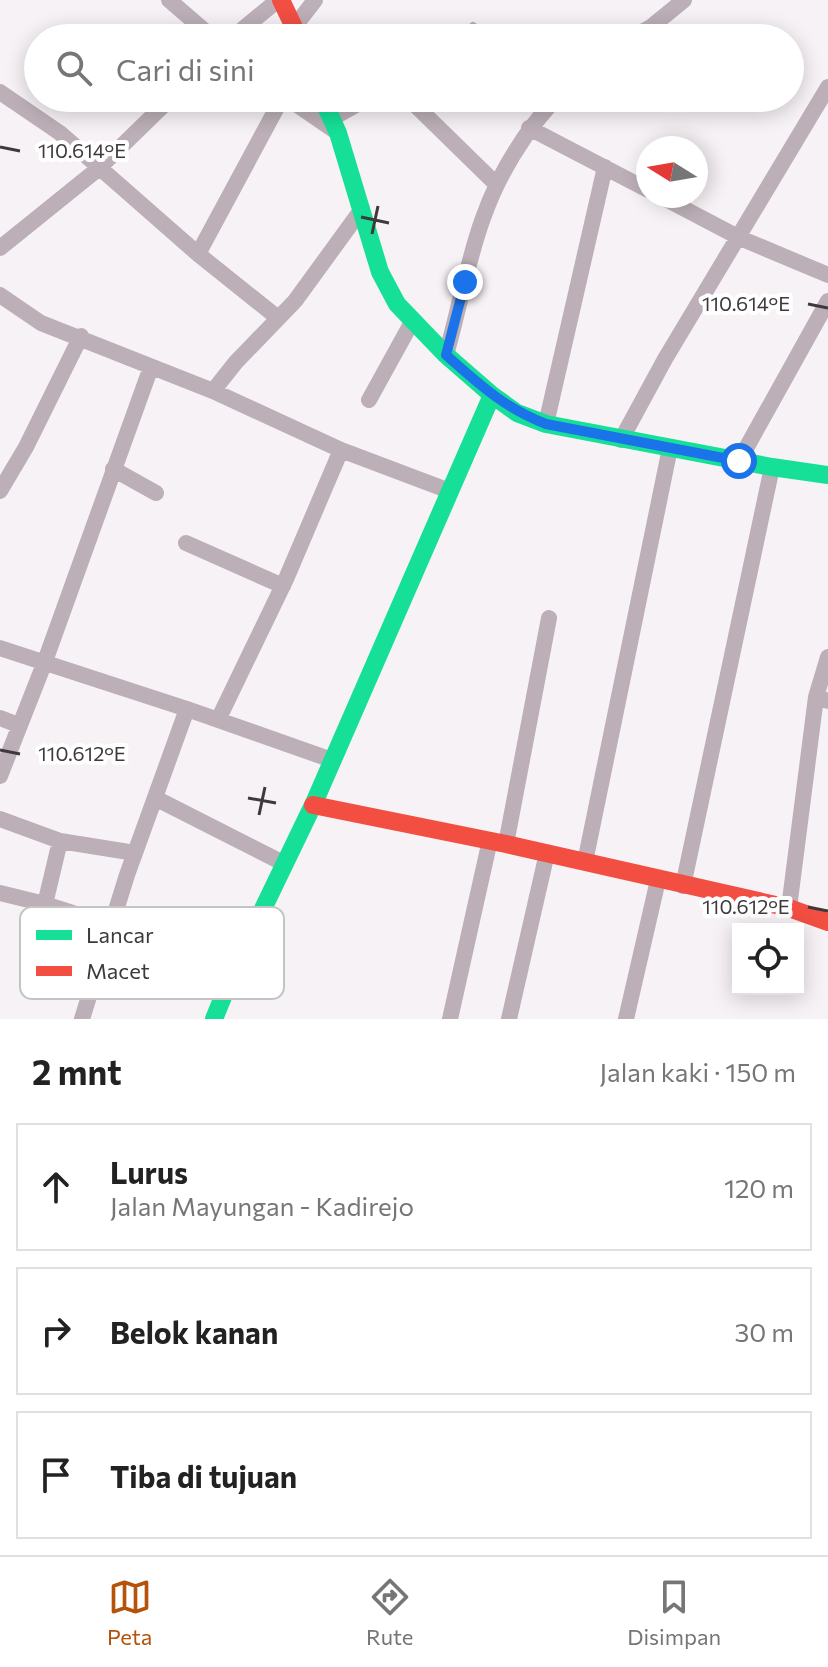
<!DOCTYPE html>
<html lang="id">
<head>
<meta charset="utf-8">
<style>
  :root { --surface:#fff; --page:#f6f6f6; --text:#222; --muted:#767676; --line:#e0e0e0; --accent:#b45309 }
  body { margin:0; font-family:Commissioner,sans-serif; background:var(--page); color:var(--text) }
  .controls { position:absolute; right:24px; bottom:24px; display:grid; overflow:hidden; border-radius:0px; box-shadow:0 4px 20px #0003 }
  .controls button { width:72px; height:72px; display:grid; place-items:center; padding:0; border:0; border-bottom:2px solid var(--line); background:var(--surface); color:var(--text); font:40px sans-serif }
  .compass { position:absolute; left:636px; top:136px; width:72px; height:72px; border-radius:50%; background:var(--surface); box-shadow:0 4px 20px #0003; rotate:281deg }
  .stop { position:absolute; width:24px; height:24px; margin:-18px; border:6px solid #1a73e8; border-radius:50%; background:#fff }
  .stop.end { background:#1a73e8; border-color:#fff; box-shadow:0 2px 8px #0008 }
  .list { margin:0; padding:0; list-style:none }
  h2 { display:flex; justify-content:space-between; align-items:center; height:104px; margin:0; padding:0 32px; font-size:34px }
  h2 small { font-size:26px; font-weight:400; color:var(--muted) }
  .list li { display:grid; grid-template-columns:52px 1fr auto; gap:24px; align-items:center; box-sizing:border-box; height:128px; margin:0 16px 16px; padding:0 16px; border:2px solid var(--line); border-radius:0px }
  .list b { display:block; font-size:30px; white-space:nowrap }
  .list p { margin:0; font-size:26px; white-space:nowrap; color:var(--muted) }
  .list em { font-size:26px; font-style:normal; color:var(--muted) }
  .icon { flex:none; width:44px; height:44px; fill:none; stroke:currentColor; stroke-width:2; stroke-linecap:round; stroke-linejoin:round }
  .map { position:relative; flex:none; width:828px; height:1019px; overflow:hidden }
  .search { position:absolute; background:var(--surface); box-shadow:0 4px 20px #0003; left:24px; right:24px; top:24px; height:88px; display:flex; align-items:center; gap:20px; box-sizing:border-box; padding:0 28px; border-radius:44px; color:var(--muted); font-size:30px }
  .sheet { height:536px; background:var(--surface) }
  nav { display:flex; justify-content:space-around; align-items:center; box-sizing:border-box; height:112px; border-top:2px solid var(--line); background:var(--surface); font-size:22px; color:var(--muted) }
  nav a { display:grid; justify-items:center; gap:4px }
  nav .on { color:var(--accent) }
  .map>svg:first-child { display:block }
</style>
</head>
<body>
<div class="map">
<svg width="828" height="1019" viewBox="0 0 828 1019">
  <rect width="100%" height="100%" fill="#f7f2f5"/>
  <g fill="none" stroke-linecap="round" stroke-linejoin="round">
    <!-- lane -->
    <path stroke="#bcafb7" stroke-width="8" d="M 463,38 L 473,26"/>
    <!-- street -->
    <path stroke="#bcafb7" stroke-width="16" d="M 169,0 L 213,38
      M 295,26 L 315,0
      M 232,38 L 278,0
      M 631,38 L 651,27 L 684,0
      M 0,92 L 60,133 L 198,254 L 278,318
      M 287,98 L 335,131
      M 408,98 L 497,185
      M 331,119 L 368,98
      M 529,128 L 648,190
      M 660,196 L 740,238 L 828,275
      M 0,248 L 98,169 L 171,98
      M 198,254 L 282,98
      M 0,295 L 41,323 L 213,391 L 341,450 L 447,490
      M 446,355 C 459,310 467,262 483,218 C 499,173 524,133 556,98
      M 213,391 L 236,362 L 295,301 L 362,209
      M 369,400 L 412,322
      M 546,424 L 605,167
      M 621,440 L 665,359 L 828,87
      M 739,461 L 828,301
      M 113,469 L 156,493
      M 0,491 L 26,447 L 81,336
      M 186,543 L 283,586
      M 0,648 L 187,709 L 332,760
      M 828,657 L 816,697 L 828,701
      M 0,718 L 18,725
      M 218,720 L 286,579 L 341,450
      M 0,776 L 44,664 L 151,367
      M 155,798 L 285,864
      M 0,819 L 60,841 L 135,853
      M 506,844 L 549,618
      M 585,862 L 670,448
      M 683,886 L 772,467
      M 0,893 L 45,904 L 111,925
      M 45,904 L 60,841
      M 789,908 L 816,697
      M 82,1019 L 127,875 L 187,709
      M 450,1019 L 490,840
      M 509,1019 L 547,853
      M 626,1019 L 658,880"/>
    <!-- fast -->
    <path stroke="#16e098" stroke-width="18" d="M 322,98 L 338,133 L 380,272 L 397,304 L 446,355 L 492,395 L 517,413 L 546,424 L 772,467 L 828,475
      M 214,1019 L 236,965 L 314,803 L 492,395"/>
    <!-- jam -->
    <path stroke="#f24e42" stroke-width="18" d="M 281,0 L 299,38
      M 313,805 L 506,844 L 789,908 L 828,922"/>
  </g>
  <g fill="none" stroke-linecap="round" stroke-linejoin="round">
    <!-- route -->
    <path stroke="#1a73e8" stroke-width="10" d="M 465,282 L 446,355 C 480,385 503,407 546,424 L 739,461"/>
  </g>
  <!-- ticks -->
  <path fill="none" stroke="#3e3a3c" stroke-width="3" d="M 0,147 L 20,151M 361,217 L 389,223M 372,234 L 378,206M 808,304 L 828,308M 0,750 L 20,754M 248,798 L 276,803M 259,815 L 265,787M 808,907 L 828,911"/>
  <!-- legend -->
  <rect x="20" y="907" width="264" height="92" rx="12" fill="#fff" stroke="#c5c4c4" stroke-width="2"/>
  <rect x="36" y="930" width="36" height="10" fill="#16e098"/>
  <rect x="36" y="966" width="36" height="10" fill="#f24e42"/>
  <g font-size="22" fill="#3e3a3c">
    <text x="86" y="943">Lancar</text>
    <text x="86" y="979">Macet</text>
  </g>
  <g font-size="20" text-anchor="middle" fill="#3e3a3c" stroke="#fff" stroke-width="8" stroke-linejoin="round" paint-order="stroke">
    <text x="82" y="158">110.614°E</text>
    <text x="746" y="311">110.614°E</text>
    <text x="82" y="761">110.612°E</text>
    <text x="746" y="914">110.612°E</text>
  </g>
</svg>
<div class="controls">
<button><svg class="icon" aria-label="locate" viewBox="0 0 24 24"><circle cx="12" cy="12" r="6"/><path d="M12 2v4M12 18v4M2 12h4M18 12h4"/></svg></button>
</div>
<svg class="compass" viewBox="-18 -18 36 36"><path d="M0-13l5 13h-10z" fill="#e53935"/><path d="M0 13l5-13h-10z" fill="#767676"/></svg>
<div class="stop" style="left:739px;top:461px"></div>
<div class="stop end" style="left:465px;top:282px"></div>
<div class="search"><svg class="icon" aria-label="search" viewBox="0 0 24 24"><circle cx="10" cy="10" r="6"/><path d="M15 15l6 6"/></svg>Cari di sini</div>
</div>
<section class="sheet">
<h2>2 mnt<small>Jalan kaki · 150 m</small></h2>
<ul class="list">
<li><svg class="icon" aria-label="ahead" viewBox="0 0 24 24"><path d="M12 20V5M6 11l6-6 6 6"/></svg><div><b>Lurus</b><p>Jalan Mayungan - Kadirejo</p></div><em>120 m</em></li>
<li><svg class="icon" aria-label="right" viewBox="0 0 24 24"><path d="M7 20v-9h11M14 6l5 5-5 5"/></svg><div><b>Belok kanan</b></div><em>30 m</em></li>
<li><svg class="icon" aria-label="arrive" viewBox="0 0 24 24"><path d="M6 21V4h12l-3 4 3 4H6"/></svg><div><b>Tiba di tujuan</b></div></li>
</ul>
</section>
<nav>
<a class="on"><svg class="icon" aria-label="map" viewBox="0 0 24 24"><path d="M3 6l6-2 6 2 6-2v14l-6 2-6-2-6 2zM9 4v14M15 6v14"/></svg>Peta</a>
<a><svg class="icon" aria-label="directions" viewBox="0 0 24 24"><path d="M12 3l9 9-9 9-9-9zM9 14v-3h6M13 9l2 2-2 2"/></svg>Rute</a>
<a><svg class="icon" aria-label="saved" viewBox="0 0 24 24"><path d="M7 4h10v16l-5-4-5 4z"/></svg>Disimpan</a>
</nav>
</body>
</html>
